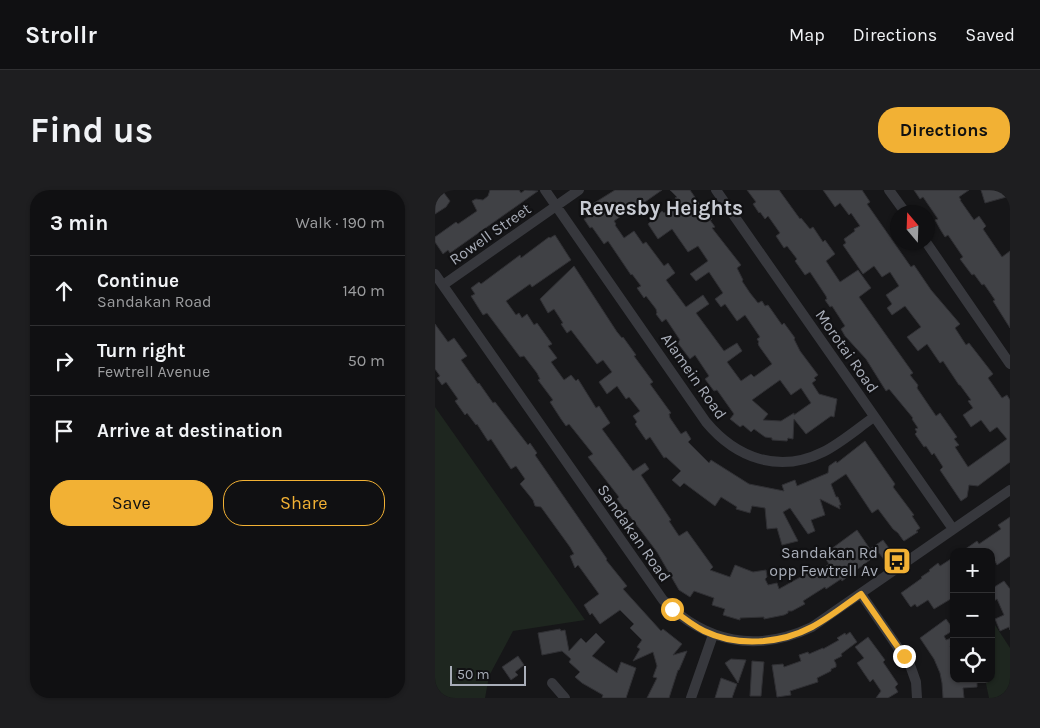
<!DOCTYPE html>
<html lang="en">
<head>
<meta charset="utf-8">
<style>
  :root { --surface:#101012; --page:#1e1e20; --text:#f1f3f6; --muted:#9c9d9f; --line:#303032; --accent:#f2b134 }
  body { margin:0; font-family:Karla,sans-serif; background:var(--page); color:var(--text) }
  .controls { position:absolute; right:15px; bottom:15px; display:grid; overflow:hidden; border-radius:10px; box-shadow:0 1px 4px #0004 }
  .controls button { width:45px; height:45px; display:grid; place-items:center; padding:0; border:0; border-bottom:1px solid var(--line); background:var(--surface); color:var(--text); font:25px sans-serif }
  .compass { position:absolute; left:455px; top:15px; width:45px; height:45px; border-radius:50%; background:var(--surface); box-shadow:0 1px 4px #0004; rotate:341deg }
  .scale { position:absolute; left:15px; bottom:12px; width:76px; box-sizing:border-box; padding-left:5px; border:2px solid #a8adb8; border-top:0; font-size:14px; line-height:18px; white-space:nowrap; color:#a8adb8; -webkit-text-stroke:4px #111113; paint-order:stroke }
  .stop { position:absolute; width:15px; height:15px; margin:-11px; border:4px solid #f2b134; border-radius:50%; background:#fff }
  .stop.end { background:#f2b134; border-color:#fff; box-shadow:0 1px 5px #0008 }
  .list { margin:0; padding:0; list-style:none }
  h2 { display:flex; justify-content:space-between; align-items:center; height:65px; margin:0; padding:0 20px; font-size:21px }
  h2 small { font-size:16px; font-weight:400; color:var(--muted) }
  .list li { display:grid; grid-template-columns:32px 1fr auto; gap:15px; align-items:center; box-sizing:border-box; height:70px; padding:0 20px; border-top:1px solid var(--line) }
  .list b { display:block; font-size:19px; white-space:nowrap }
  .list p { margin:0; font-size:16px; white-space:nowrap; color:var(--muted) }
  .list em { font-size:16px; font-style:normal; color:var(--muted) }
  .actions { display:flex; gap:10px; padding:15px 20px }
  .actions a { flex:1; padding:11px 0; border:1px solid var(--accent); border-radius:20px; text-align:center; font-size:18px; color:var(--accent) }
  .actions .main { background:var(--accent); color:#111 }
  .icon { flex:none; width:28px; height:28px; fill:none; stroke:currentColor; stroke-width:2; stroke-linecap:round; stroke-linejoin:round }
  .map { position:relative; flex:none; width:575px; height:508px; overflow:hidden; border-radius:20px }
  header { display:flex; align-items:center; gap:30px; box-sizing:border-box; height:70px; padding:0 25px; background:var(--surface); border-bottom:1px solid var(--line) }
  header strong { font-size:24px }
  nav { display:flex; gap:28px; margin-inline-start:auto; font-size:18px }
  .intro { display:flex; align-items:center; justify-content:space-between; box-sizing:border-box; height:120px; padding:0 30px }
  h1 { margin:0; font-size:35px }
  .button { padding:12px 22px; border-radius:20px; background:var(--accent); color:#111; font-size:18px; font-weight:700 }
  main { display:flex; gap:30px; padding:0 30px }
  aside { flex:1; background:var(--surface); border-radius:20px; box-shadow:0 1px 4px #0004 }
  .map>svg:first-child { display:block }
</style>
</head>
<body>
<header>
<strong>Strollr</strong>
<nav><a>Map</a><a>Directions</a><a>Saved</a></nav>
</header>
<div class="intro"><h1>Find us</h1><a class="button">Directions</a></div>
<main>
<aside>
<h2>3 min<small>Walk · 190 m</small></h2>
<ul class="list">
<li><svg class="icon" aria-label="ahead" viewBox="0 0 24 24"><path d="M12 20V5M6 11l6-6 6 6"/></svg><div><b>Continue</b><p>Sandakan Road</p></div><em>140 m</em></li>
<li><svg class="icon" aria-label="right" viewBox="0 0 24 24"><path d="M7 20v-9h11M14 6l5 5-5 5"/></svg><div><b>Turn right</b><p>Fewtrell Avenue</p></div><em>50 m</em></li>
<li><svg class="icon" aria-label="arrive" viewBox="0 0 24 24"><path d="M6 21V4h12l-3 4 3 4H6"/></svg><div><b>Arrive at destination</b></div></li>
</ul>
<div class="actions"><a class="main">Save</a><a>Share</a></div>
</aside>
<div class="map">
<svg width="575" height="508" viewBox="0 0 575 508">
  <rect width="100%" height="100%" fill="#161618"/>
  <!-- green -->
  <path fill="#1e261f" d="M 0,217 L 150,430 L 78,441 L 54,486 L 50,508 L 0,508 Z
    M 560,435 L 575,458 L 575,508 L 554,508 L 550,489 L 556,489 L 556,437 Z"/>
  <!-- building -->
  <path fill="#404145" stroke="#303034" fill-rule="evenodd" d="M 55,0 L 84,0 L 86,3 L 90,0 L 103,1 L 15,63 L 13,60 L 8,64 L 0,52 L 0,47 L 21,32 L 23,34 L 42,21 L 37,11 L 41,9 L 48,10 L 53,6 Z
    M 180,0 L 227,0 L 200,19 L 194,22 L 193,21 L 179,31 L 181,34 L 180,35 L 189,48 L 199,41 L 208,54 L 211,52 L 229,76 L 233,73 L 240,83 L 231,90 L 251,117 L 268,105 L 274,114 L 261,123 L 289,161 L 302,153 L 307,161 L 292,172 L 306,191 L 316,184 L 319,187 L 337,174 L 324,156 L 323,153 L 324,152 L 322,149 L 325,147 L 310,125 L 302,131 L 290,114 L 286,117 L 280,109 L 288,103 L 274,82 L 261,91 L 255,84 L 273,71 L 263,56 L 253,62 L 237,39 L 223,49 L 213,34 L 227,21 L 229,23 L 244,14 L 240,8 L 242,7 L 235,0 L 255,0 L 268,19 L 269,18 L 277,29 L 275,30 L 280,37 L 277,38 L 306,75 L 302,78 L 308,90 L 307,91 L 315,103 L 323,113 L 327,111 L 330,116 L 333,115 L 347,135 L 349,133 L 360,148 L 359,149 L 365,161 L 383,185 L 379,188 L 381,190 L 377,193 L 384,204 L 402,209 L 399,227 L 396,226 L 371,244 L 359,229 L 358,249 L 353,248 L 352,251 L 337,250 L 337,248 L 330,247 L 319,239 L 316,242 L 308,235 L 305,237 L 295,229 L 299,224 L 282,200 L 279,201 L 270,189 L 274,186 L 260,165 L 255,169 L 242,152 L 245,150 L 231,129 L 227,132 L 221,124 L 222,123 L 221,119 L 211,106 L 209,108 L 202,98 L 206,96 L 197,84 L 196,85 L 173,51 L 169,54 L 157,37 L 155,38 L 149,29 L 153,27 L 148,20 ZM 345,190 L 356,205 L 366,198 L 376,213 L 359,225 L 359,223 L 346,231 L 328,230 L 333,224 L 317,210 Z
    M 312,0 L 344,0 L 365,29 L 366,28 L 375,39 L 378,37 L 388,52 L 390,50 L 400,64 L 391,71 L 405,92 L 423,80 L 436,98 L 424,107 L 478,183 L 475,185 L 483,195 L 482,198 L 501,226 L 505,223 L 522,247 L 519,249 L 524,255 L 520,257 L 533,277 L 572,249 L 562,237 L 555,242 L 546,230 L 536,237 L 528,225 L 538,218 L 533,211 L 536,210 L 525,195 L 524,195 L 508,171 L 505,173 L 492,154 L 483,161 L 472,147 L 486,137 L 470,116 L 457,125 L 452,118 L 457,114 L 451,105 L 464,96 L 455,82 L 447,87 L 439,76 L 428,84 L 408,55 L 411,53 L 409,49 L 420,41 L 419,39 L 425,36 L 416,23 L 414,25 L 405,13 L 400,17 L 388,0 L 427,0 L 435,12 L 432,14 L 476,77 L 479,75 L 496,100 L 525,134 L 520,138 L 531,155 L 534,153 L 555,180 L 558,184 L 553,188 L 567,208 L 572,205 L 575,210 L 575,272 L 543,296 L 534,295 L 532,307 L 526,311 L 505,280 L 508,277 L 499,263 L 497,265 L 491,256 L 489,257 L 480,244 L 482,242 L 480,239 L 483,238 L 477,229 L 478,228 L 454,199 L 451,201 L 431,169 L 410,146 L 406,139 L 410,136 L 397,116 L 395,117 L 390,110 L 392,109 L 391,106 L 375,82 L 370,85 L 360,71 L 362,69 L 352,56 L 349,58 L 341,46 L 345,43 L 333,26 L 330,29 L 325,22 L 324,23 L 318,14 L 321,12 Z
    M 479,0 L 534,0 L 524,7 L 526,10 L 525,10 L 539,30 L 544,26 L 551,36 L 548,39 L 567,67 L 575,61 L 575,138 L 558,111 L 560,110 L 549,94 L 547,95 L 539,84 L 537,85 L 525,69 L 528,67 L 513,45 L 510,47 L 505,39 L 500,30 L 503,29 L 488,7 L 485,9 Z
    M 546,0 L 575,0 L 575,6 L 550,13 Z
    M 9,3 L 15,11 L 11,17 L 0,24 L 0,9 Z
    M 120,45 L 136,70 L 97,97 L 95,94 L 71,111 L 81,125 L 84,123 L 87,128 L 92,124 L 99,135 L 102,133 L 117,154 L 113,156 L 122,168 L 116,172 L 129,190 L 136,185 L 141,191 L 143,189 L 161,218 L 164,216 L 175,233 L 167,239 L 198,281 L 210,273 L 214,279 L 206,285 L 236,330 L 234,331 L 244,346 L 252,341 L 278,377 L 275,380 L 295,387 L 300,375 L 318,382 L 331,380 L 332,387 L 330,389 L 333,395 L 342,393 L 344,399 L 378,380 L 380,384 L 394,374 L 388,365 L 422,340 L 435,359 L 448,350 L 459,365 L 450,371 L 444,363 L 407,391 L 406,389 L 391,399 L 390,397 L 368,411 L 370,414 L 357,421 L 353,421 L 353,423 L 349,425 L 329,429 L 329,427 L 305,428 L 305,430 L 288,425 L 290,419 L 277,415 L 279,408 L 259,401 L 255,407 L 244,400 L 222,362 L 182,309 L 184,307 L 153,267 L 158,264 L 134,234 L 131,236 L 126,229 L 115,212 L 118,210 L 103,190 L 105,189 L 102,183 L 89,166 L 85,167 L 52,123 L 48,125 L 36,106 L 40,104 L 36,98 L 44,92 L 46,94 L 85,65 L 86,68 L 114,47 L 115,48 Z
    M 139,76 L 182,142 L 187,148 L 188,147 L 201,165 L 199,166 L 218,192 L 215,194 L 236,223 L 234,224 L 235,228 L 246,244 L 251,241 L 256,249 L 253,252 L 274,273 L 276,270 L 314,294 L 349,301 L 347,295 L 360,290 L 362,296 L 393,283 L 394,276 L 401,271 L 402,273 L 430,251 L 460,294 L 458,297 L 479,325 L 477,326 L 485,338 L 481,341 L 483,342 L 469,351 L 468,350 L 463,343 L 458,339 L 443,319 L 437,323 L 411,284 L 396,294 L 401,307 L 403,307 L 406,315 L 404,315 L 405,319 L 385,309 L 390,325 L 376,330 L 380,341 L 373,344 L 355,318 L 348,322 L 363,351 L 347,355 L 342,338 L 332,339 L 330,318 L 317,316 L 315,323 L 301,319 L 302,317 L 286,307 L 280,316 L 249,293 L 245,297 L 237,290 L 246,281 L 231,267 L 229,268 L 215,247 L 211,250 L 200,234 L 202,232 L 198,226 L 205,221 L 194,207 L 191,209 L 182,196 L 172,204 L 164,192 L 177,182 L 168,170 L 162,174 L 136,140 L 132,143 L 126,134 L 128,133 L 119,119 L 113,123 L 105,109 Z
    M 0,134 L 13,152 L 19,148 L 32,166 L 26,170 L 43,194 L 44,193 L 58,213 L 60,212 L 93,255 L 95,253 L 102,263 L 100,265 L 172,369 L 171,370 L 192,396 L 188,399 L 226,441 L 228,439 L 247,454 L 238,465 L 252,461 L 244,480 L 243,480 L 234,508 L 212,508 L 222,488 L 218,487 L 222,476 L 218,462 L 198,471 L 205,459 L 202,457 L 207,450 L 195,438 L 199,434 L 185,420 L 165,434 L 157,423 L 155,425 L 149,415 L 164,404 L 143,375 L 140,378 L 135,366 L 139,364 L 135,357 L 106,317 L 100,316 L 98,310 L 85,294 L 90,289 L 81,276 L 76,279 L 56,249 L 53,251 L 42,234 L 41,235 L 32,223 L 30,225 L 20,211 L 23,209 L 11,192 L 7,195 L 2,188 L 5,186 L 0,179 Z
    M 575,327 L 575,366 L 562,375 L 560,371 L 556,374 L 556,362 L 526,362 L 542,351 L 544,354 L 566,339 L 563,335 Z
    M 519,367 L 519,407 L 499,419 L 493,410 L 482,417 L 480,414 L 476,417 L 475,416 L 466,403 L 487,388 L 486,387 L 495,381 L 494,380 L 503,373 L 505,376 Z
    M 569,391 L 575,399 L 575,440 L 574,437 L 565,441 L 560,429 L 569,425 L 562,409 L 556,413 L 556,399 Z
    M 511,429 L 519,440 L 509,446 L 511,450 L 519,447 L 519,453 L 515,456 L 519,466 L 519,490 L 542,489 L 542,497 L 528,498 L 529,508 L 508,508 L 507,493 L 505,483 L 499,469 L 485,448 Z
    M 125,439 L 126,441 L 130,440 L 134,461 L 146,448 L 151,453 L 161,443 L 170,452 L 157,466 L 182,483 L 186,472 L 201,478 L 191,508 L 167,508 L 168,505 L 147,493 L 140,487 L 145,482 L 134,472 L 136,469 L 127,461 L 107,465 L 103,443 Z
    M 415,442 L 422,452 L 406,464 L 407,466 L 399,470 L 401,474 L 401,477 L 396,479 L 396,481 L 382,488 L 383,492 L 355,501 L 356,505 L 342,507 L 337,475 L 348,474 L 349,477 L 366,471 L 364,465 L 373,462 L 374,464 L 388,458 L 388,459 L 404,450 L 402,448 L 410,443 L 411,445 Z
    M 433,447 L 450,470 L 448,472 L 463,494 L 460,497 L 463,502 L 453,508 L 441,508 L 446,501 L 438,489 L 435,492 L 422,473 L 429,468 L 420,457 Z
    M 83,466 L 89,475 L 80,482 L 83,485 L 76,490 L 67,477 Z
    M 296,469 L 311,470 L 303,493 L 290,473 Z
    M 317,471 L 329,472 L 326,506 L 315,506 Z
    M 286,488 L 302,494 L 297,508 L 280,508 Z"/>
  <g fill="none" stroke-linecap="round" stroke-linejoin="round">
    <!-- street -->
    <path stroke="#37383d" stroke-width="10" d="M 110,0 L 271,232 C 301,268 344,284 388,262 C 406,253 423,238 439,227
      M 281,0 L 518,339
      M 454,0 L 470,22
      M 491,52 L 575,174
      M 0,84 L 228,410 C 271,453 322,463 377,437 L 575,300
      M 8,95 L 144,0
      M 426,404 L 475,475 L 481,492 L 482,508
      M 117,493 L 130,508
      M 256,508 L 278,445"/>
  </g>
  <g fill="none" stroke-linecap="round" stroke-linejoin="round">
    <!-- route -->
    <path stroke="#f2b134" stroke-width="6" d="M 237,419 C 247,427 257,435 269,441 C 302,457 345,454 377,437 C 394,428 410,415 426,404 L 469,466"/>
  </g>
  <!-- icons -->
  <defs>
    <symbol id="bus-square" viewBox="-11 -11 22 22"><rect x="-9" y="-9" width="18" height="18" rx="4" fill="#f2b134" stroke="#111113"/><path d="M-5-6H5V4H4V6H2V4H-2V6H-4V4H-5ZM-3.5-4V0h7V-4ZM-3.5 1.2v1.5H-2V1.2ZM2 1.2v1.5H3.5V1.2Z" fill="#111"/></symbol>
  </defs>
  <g fill-rule="evenodd">
    <use href="#bus-square" x="446" y="355" width="32" height="32"/>
  </g>
  <g text-anchor="middle" dominant-baseline="central" stroke-width="4.5" stroke-linejoin="round" paint-order="stroke">
    <!-- street labels -->
    <g font-size="16" fill="#a8adb8" stroke="#111113">
      <text transform="translate(55 44) rotate(-35)">Rowell Street</text>
      <text transform="translate(412 161) rotate(55)">Morotai Road</text>
      <text transform="translate(259 186) rotate(55)">Alamein Road</text>
      <text transform="translate(199 343) rotate(55)">Sandakan Road</text>
    </g>
    <!-- poi labels -->
    <g font-size="16" fill="#a8adb8" stroke="#111113" text-anchor="end">
      <text x="443" y="362">Sandakan Rd<tspan x="443" dy="18">opp Fewtrell Av</tspan></text>
    </g>
    <!-- district labels -->
    <g font-size="21" font-weight="bold" fill="#c9ccd4" stroke="#111113">
      <text x="226" y="18">Revesby Heights</text>
    </g>
  </g>
</svg>
<div class="controls">
<button>+</button>
<button>−</button>
<button><svg class="icon" aria-label="locate" viewBox="0 0 24 24"><circle cx="12" cy="12" r="6"/><path d="M12 2v4M12 18v4M2 12h4M18 12h4"/></svg></button>
</div>
<svg class="compass" viewBox="-18 -18 36 36"><path d="M0-13l5 13h-10z" fill="#e53935"/><path d="M0 13l5-13h-10z" fill="#9c9d9f"/></svg>
<div class="scale">50 m</div>
<div class="stop" style="left:237px;top:419px"></div>
<div class="stop end" style="left:469px;top:466px"></div>
</div>
</main>
</body>
</html>
